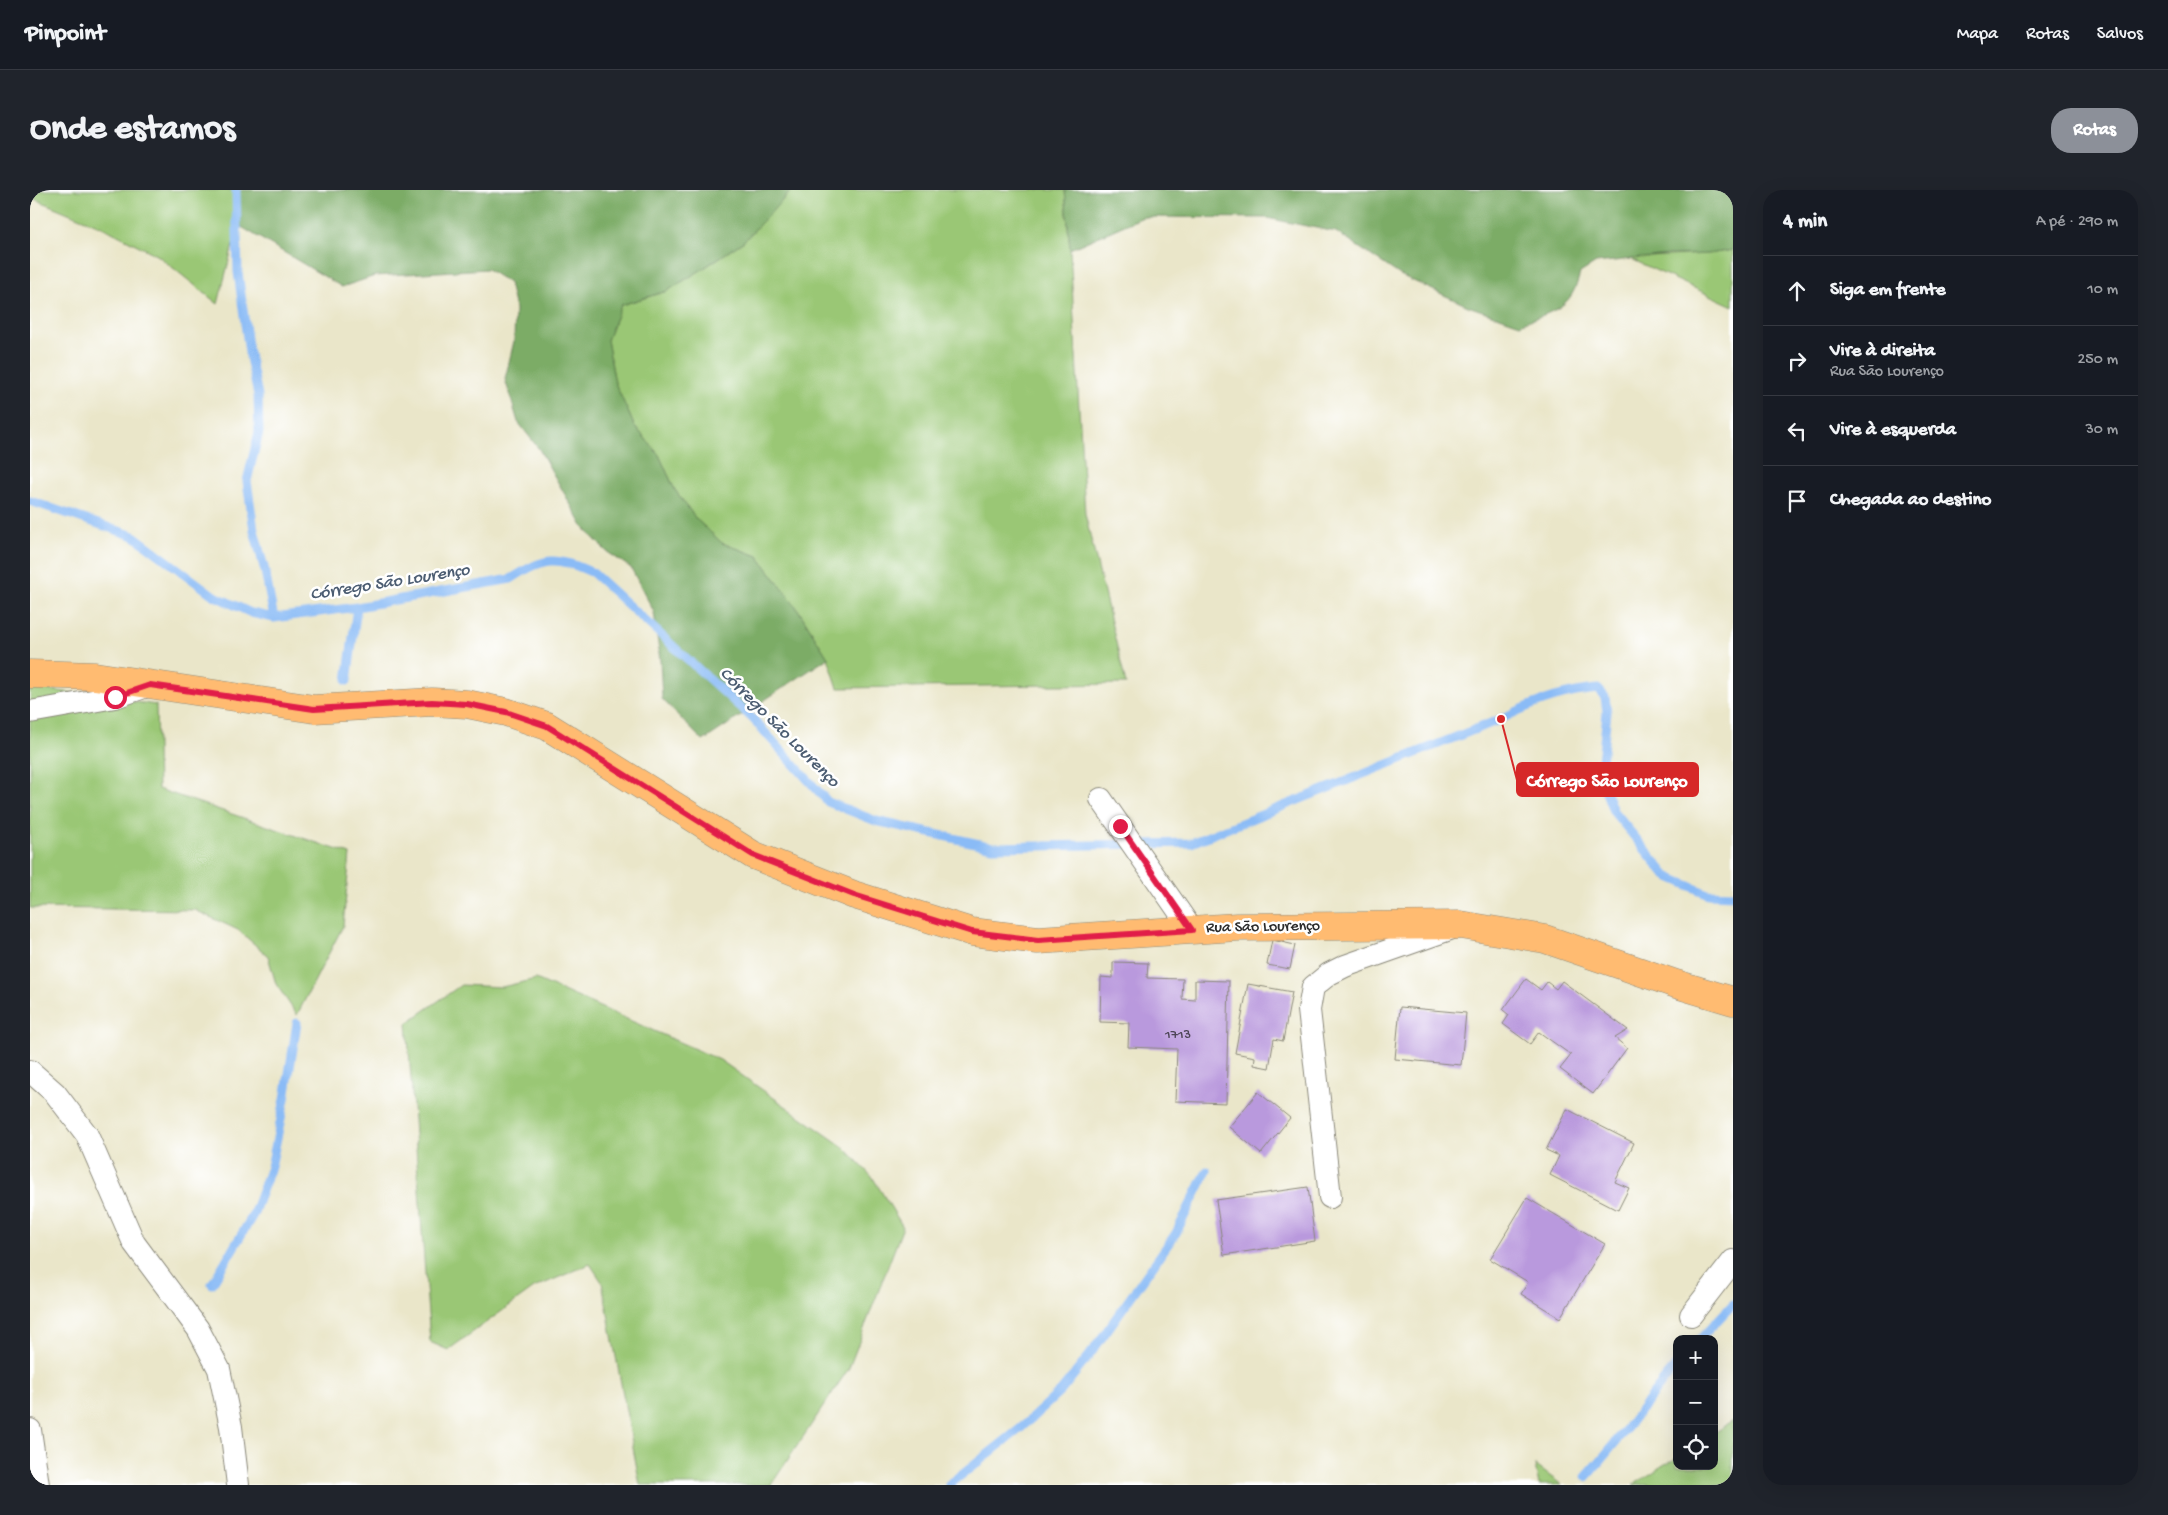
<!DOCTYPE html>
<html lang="pt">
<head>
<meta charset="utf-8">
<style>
  :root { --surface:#171b24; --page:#20242c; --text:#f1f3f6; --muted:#9ea1a6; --line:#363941; --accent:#8c9099 }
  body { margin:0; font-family:"Gochi Hand",sans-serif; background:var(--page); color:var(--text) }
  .controls { position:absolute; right:15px; bottom:15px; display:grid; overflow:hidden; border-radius:10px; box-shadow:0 5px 20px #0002 }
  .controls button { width:45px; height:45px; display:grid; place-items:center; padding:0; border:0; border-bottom:1px solid var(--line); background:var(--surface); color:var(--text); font:25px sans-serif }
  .stop { position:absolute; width:15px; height:15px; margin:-11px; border:4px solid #e11d48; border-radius:50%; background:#fff }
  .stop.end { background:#e11d48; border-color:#fff; box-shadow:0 1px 5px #0008 }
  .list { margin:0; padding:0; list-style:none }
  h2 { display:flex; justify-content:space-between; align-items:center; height:65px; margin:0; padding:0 20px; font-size:21px }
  h2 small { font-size:16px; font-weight:400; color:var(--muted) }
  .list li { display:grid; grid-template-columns:32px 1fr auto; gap:15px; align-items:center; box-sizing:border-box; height:70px; padding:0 20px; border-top:1px solid var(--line) }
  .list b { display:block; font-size:19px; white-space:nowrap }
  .list p { margin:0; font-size:16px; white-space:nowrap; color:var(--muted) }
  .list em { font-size:16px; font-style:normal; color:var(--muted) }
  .icon { flex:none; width:28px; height:28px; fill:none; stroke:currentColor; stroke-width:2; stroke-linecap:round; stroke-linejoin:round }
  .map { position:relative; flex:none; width:1703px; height:1295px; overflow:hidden; border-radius:20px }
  header { display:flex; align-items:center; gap:30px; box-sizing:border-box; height:70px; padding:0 25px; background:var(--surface); border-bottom:1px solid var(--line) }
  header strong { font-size:24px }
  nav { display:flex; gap:28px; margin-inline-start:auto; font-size:18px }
  .intro { display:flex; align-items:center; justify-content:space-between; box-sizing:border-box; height:120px; padding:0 30px }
  h1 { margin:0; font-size:35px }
  .button { padding:12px 22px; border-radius:20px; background:var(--accent); color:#fff; font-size:18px; font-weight:700 }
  main { display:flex; gap:30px; padding:0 30px }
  aside { flex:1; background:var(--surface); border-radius:20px; box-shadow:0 5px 20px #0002 }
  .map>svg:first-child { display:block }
</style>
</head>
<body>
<header>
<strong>Pinpoint</strong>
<nav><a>Mapa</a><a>Rotas</a><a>Salvos</a></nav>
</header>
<div class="intro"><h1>Onde estamos</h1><a class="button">Rotas</a></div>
<main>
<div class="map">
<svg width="1703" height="1295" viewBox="0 0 1703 1295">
  <rect width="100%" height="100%" fill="#fff"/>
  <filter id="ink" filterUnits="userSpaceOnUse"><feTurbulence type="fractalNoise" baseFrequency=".02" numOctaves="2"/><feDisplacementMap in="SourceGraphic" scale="10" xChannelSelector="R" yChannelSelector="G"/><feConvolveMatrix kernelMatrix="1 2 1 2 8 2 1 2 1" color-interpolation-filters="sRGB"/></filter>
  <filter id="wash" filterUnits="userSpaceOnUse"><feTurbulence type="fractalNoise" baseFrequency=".0096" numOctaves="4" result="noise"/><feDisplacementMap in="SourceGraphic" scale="20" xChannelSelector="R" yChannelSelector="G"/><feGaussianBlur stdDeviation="1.12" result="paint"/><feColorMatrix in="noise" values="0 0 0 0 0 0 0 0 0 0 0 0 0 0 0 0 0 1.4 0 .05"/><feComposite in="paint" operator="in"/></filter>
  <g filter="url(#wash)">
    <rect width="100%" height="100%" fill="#eae6c9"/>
    <!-- green -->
    <path fill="#9ac775" stroke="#627950" d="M 0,0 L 205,0 L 208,35 L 188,114 L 127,65 L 72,37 L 0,7 Z
      M 762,0 L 1035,0 L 1040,59 L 1055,324 L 1096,494 L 808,498 L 798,468 L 767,418 L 728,366 L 692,353 L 666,329 L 645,300 L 629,265 L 604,235 L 585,193 L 577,150 L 591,115 L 637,101 L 671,80 L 714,51 Z
      M 1703,60 L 1703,116 L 1599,68 L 1678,64 Z
      M 0,497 L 126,515 L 128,599 L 320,664 L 313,736 L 267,825 L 246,794 L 238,766 L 208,740 L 165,720 L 0,718 Z
      M 506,789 L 690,870 L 815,958 L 843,988 L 873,1037 L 819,1178 L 741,1295 L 610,1295 L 572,1092 L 560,1074 L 504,1098 L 418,1160 L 400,1152 L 377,833 L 431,795 L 472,797 Z
      M 1703,1231 L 1703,1295 L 1603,1295 L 1647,1267 L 1647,1276 L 1684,1276 L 1684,1243 Z
      M 1505,1275 L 1532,1295 L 1509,1295 Z"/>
    <!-- forest -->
    <path fill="#7bac66" stroke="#536c48" d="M 205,0 L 762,0 L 714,51 L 671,80 L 637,101 L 591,115 L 577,150 L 585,193 L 604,235 L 629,265 L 645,300 L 666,329 L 692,353 L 728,366 L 767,418 L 798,468 L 673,551 L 632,509 L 630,471 L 624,422 L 601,378 L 576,361 L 554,338 L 509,259 L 488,232 L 475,189 L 484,151 L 485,119 L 479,93 L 457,79 L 345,86 L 312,97 L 208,35 Z
      M 1035,0 L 1703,0 L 1703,60 L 1678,64 L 1638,65 L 1566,73 L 1550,83 C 1541,121 1523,120 1490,134 L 1438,116 L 1370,85 L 1306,42 L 1237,28 L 1113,27 L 1040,59 Z"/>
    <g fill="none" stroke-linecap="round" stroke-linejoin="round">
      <!-- stream -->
      <path stroke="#8abbf6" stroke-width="9" d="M 206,0 L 208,82 L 219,163 L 228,205 L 229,242 L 217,291 L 224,340 L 235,381 L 244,428
        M 0,311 L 104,346 L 183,405 L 221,423 L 244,428 L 327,417 L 481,389 C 516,366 526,366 563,383 L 723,529 L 798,612 L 846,631 L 963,657 L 1161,653 L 1471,529 C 1502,513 1533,502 1568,499 L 1575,507 L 1577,522 L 1572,572 L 1574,597 L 1583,621 L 1637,686 L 1678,704 L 1703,705
        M 317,491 L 327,417
        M 182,1094 L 223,1025 L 241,977 L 255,909 L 267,833
        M 1670,1149 L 1703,1114
        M 1556,1287 C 1589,1251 1615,1212 1647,1175
        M 919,1295 L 991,1238 L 1031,1201 L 1059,1166 L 1146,1043 L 1177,981"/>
    </g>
    <g id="blocks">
      <!-- building -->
      <path fill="#b999dd" d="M 1242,750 L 1265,755 L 1260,779 L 1237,775 Z
        M 1083,772 L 1118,773 L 1117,788 L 1153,789 L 1152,809 L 1165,810 L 1165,790 L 1199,791 L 1196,913 L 1145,911 L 1147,859 L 1098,857 L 1099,833 L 1070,832 L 1071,787 L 1083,788 Z
        M 1496,789 L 1511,800 L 1517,792 L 1526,799 L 1532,791 L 1598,840 L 1585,848 L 1597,858 L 1563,904 L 1530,879 L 1541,865 L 1509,842 L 1500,854 L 1473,834 L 1479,825 L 1473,820 Z
        M 1218,794 L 1262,802 L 1253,851 L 1244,849 L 1239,878 L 1224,875 L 1225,867 L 1205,863 Z
        M 1370,817 L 1436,823 L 1431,875 L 1365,869 Z
        M 1228,902 L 1260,928 L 1231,964 L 1199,937 Z
        M 1537,919 L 1604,953 L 1585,992 L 1599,998 L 1588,1020 L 1520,985 L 1529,966 L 1516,960 Z
        M 1278,997 L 1285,1051 L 1194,1065 L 1186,1010 Z
        M 1497,1008 L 1575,1054 L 1530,1128 L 1491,1104 L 1498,1092 L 1460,1069 Z"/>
    </g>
  </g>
  <g filter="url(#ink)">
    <use href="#blocks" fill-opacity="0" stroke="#8a887a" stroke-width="1"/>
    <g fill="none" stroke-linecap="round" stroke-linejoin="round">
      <defs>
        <path id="street" d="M 0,522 L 85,507 L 120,495
          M 1071,609 L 1162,740
          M 0,881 L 25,903 L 57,945 L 104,1053 L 168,1139 L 189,1179 L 201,1237 L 208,1295
          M 1300,1007 L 1279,820 L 1283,797 L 1299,784 L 1315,776 L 1420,739
          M 1661,1125 L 1703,1071
          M 0,1240 L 8,1295"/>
        <path id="primary" d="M 0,484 L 65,486 L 284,519 L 402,512 L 437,514 L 476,522 L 517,536 L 723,665 L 824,705 L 942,742 L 1008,750 L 1207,737 L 1431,735 L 1515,749 L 1646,794 L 1703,811"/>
      </defs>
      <!-- street casing -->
      <use href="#street" stroke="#8a887a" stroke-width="24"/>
      <!-- primary casing -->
      <use href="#primary" stroke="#8a887a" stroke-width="29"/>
      <!-- street -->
      <use href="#street" stroke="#fff" stroke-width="22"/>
      <!-- primary -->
      <use href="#primary" stroke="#ffbb71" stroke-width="28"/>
    </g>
  </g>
  <g fill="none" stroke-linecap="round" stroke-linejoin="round" filter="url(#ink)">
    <!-- route -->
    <path stroke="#e11d48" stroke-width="6" d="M 85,507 L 120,495 L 284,519 L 402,512 L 437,514 L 476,522 L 517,536 L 723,665 L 824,705 L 942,742 L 1008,750 L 1162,740 L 1090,636"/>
  </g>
  <g text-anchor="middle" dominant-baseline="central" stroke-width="5" stroke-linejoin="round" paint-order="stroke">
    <!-- number labels -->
    <g font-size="14" fill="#4e4658">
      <text x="1148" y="845">1713</text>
    </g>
    <!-- street labels -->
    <g font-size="16" fill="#2b2b2b" stroke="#fff">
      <text transform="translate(1233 738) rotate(-1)">Rua São Lourenço</text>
    </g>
    <!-- water labels -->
    <g font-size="18" font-style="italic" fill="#4c5d72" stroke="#fff">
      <text transform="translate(360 393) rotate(-9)">Córrego São Lourenço</text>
      <text transform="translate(749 538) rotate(45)">Córrego São Lourenço</text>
    </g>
  </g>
  <!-- callouts -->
  <path fill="none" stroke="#d62828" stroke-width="2" d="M1471 529L1487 590"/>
  <circle fill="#d62828" stroke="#fff" stroke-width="2" cx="1471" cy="529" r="5"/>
  <rect fill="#d62828" stroke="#d62828" stroke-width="2" x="1487" y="573" width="181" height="33" rx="5"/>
  <g font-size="18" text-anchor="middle" font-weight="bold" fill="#fff">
    <text x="1577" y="596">Córrego São Lourenço</text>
  </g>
</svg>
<div class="controls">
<button>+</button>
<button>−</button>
<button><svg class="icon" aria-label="locate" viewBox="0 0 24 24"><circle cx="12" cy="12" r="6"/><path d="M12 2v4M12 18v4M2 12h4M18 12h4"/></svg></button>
</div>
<div class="stop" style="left:85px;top:507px"></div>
<div class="stop end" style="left:1090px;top:636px"></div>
</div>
<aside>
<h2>4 min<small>A pé · 290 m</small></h2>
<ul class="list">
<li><svg class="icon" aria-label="ahead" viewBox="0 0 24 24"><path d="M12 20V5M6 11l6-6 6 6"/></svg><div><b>Siga em frente</b></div><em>10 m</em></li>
<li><svg class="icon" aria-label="right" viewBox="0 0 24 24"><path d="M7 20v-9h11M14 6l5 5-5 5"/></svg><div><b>Vire à direita</b><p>Rua São Lourenço</p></div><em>250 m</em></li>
<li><svg class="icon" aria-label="left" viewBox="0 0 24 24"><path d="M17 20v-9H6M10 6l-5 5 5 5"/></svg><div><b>Vire à esquerda</b></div><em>30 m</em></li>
<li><svg class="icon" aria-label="arrive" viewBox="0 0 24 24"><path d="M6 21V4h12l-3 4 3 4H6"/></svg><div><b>Chegada ao destino</b></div></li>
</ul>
</aside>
</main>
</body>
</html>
